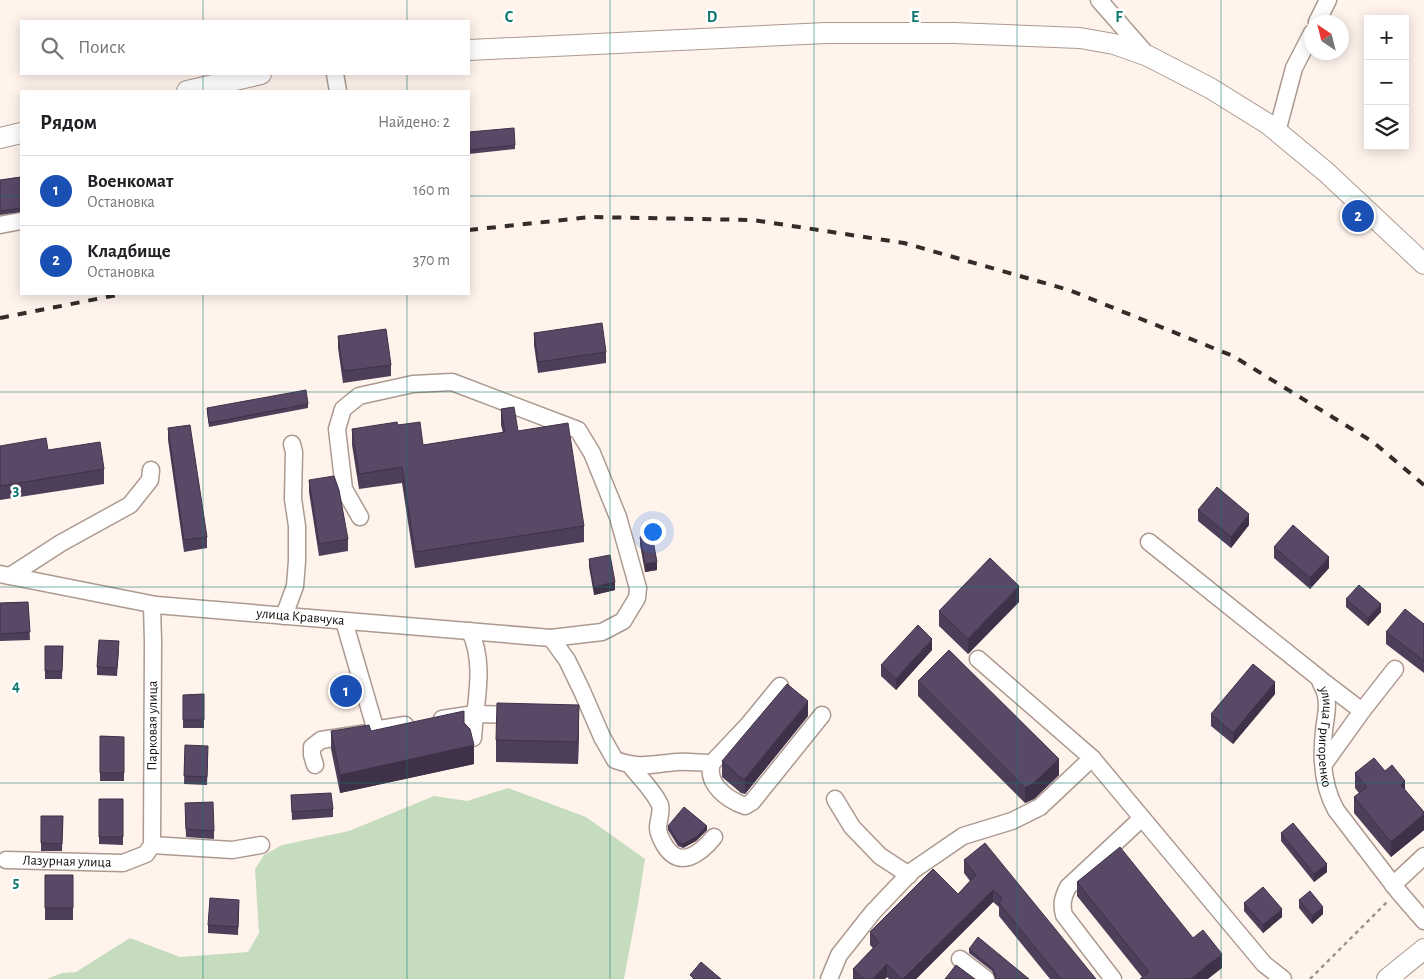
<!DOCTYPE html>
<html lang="ru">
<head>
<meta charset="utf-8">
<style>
  :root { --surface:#fff; --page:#f6f6f6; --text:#202124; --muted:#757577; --line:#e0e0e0; --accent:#b45309 }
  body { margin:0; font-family:"Alegreya Sans",sans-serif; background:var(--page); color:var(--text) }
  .controls { position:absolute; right:15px; top:15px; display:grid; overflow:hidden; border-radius:0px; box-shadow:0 2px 12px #0003 }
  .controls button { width:45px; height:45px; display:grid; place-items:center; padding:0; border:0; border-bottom:1px solid var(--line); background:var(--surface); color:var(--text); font:25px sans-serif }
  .compass { position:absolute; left:1304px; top:15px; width:45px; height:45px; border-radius:50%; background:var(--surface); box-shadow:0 2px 12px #0003; rotate:325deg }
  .you { position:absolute; left:652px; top:531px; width:18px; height:18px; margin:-12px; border:4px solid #fff; border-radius:50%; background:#1a73e8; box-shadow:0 0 0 8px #1a73e833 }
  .badge { display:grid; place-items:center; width:32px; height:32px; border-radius:50%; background:var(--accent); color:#fff; font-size:16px; font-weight:700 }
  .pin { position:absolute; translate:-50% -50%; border:2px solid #fff; box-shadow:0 1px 5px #0006 }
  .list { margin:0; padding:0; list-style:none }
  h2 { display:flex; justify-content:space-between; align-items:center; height:65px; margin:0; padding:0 20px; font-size:21px }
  h2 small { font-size:16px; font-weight:400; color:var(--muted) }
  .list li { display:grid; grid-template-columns:32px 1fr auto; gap:15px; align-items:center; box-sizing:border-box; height:70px; padding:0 20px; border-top:1px solid var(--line) }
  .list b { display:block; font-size:19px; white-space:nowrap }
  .list p { margin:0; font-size:16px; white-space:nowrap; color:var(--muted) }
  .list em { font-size:16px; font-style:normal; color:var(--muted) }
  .icon { flex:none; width:28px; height:28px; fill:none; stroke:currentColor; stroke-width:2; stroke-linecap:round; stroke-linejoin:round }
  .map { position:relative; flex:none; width:1424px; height:979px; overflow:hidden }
  .search { position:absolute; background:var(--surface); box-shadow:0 2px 12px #0003; left:20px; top:20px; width:450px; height:55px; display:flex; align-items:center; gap:12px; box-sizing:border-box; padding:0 18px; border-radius:0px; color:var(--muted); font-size:19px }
  .panel { position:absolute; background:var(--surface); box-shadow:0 2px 12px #0003; left:20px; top:90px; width:450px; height:205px; border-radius:0px }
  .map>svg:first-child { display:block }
</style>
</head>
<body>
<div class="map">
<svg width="1424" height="979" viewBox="0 0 1424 979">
  <rect width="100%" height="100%" fill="#fff3ec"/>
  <!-- green -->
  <path fill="#c5dcbe" d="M 508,788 L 586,817 L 645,859 L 638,904 L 624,979 L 47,979 L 62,973 L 76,972 L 130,938 L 180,957 L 248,952 L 259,933 L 255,869 L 264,855 L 282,845 L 349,831 L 434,796 L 467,801 Z"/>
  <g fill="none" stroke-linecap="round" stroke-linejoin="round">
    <defs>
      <g id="minor">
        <path d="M 1099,0 L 1148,56"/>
        <path d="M 1317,22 L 1328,0"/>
        <path d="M 335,74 L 338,91"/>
        <path d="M 1277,132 L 1294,68 L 1312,33"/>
        <path d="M 0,225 L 21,221"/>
        <path id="s1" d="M 1149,542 L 1319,678 C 1321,684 1325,690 1326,696 C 1329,708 1325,719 1324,731 C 1321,757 1323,787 1336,810 L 1398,891 L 1424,921"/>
        <path id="s2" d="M 0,574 L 156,605 L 551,638 L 602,632 L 623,621 L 637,598 L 638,588 L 618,517 L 592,453 L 578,430 L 452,382 L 413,384 L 359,396 L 343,409 L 337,429 L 344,489 L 360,517"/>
        <path d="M 10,576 L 61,543 L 130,505 L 150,480 L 151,470"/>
        <path d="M 284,616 L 295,586 L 297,561 L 297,526 L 293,499 L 294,452 L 292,444"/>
        <path d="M 470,631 C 486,665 475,702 473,738"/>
        <path d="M 551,638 L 567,660 L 582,691 L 602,737 L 615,760 C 641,769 651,764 677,762 C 688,761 701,763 712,763 L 748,725 L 780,686"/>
        <path d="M 978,659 L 1092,758 L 1264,964 L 1283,979"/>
        <path d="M 1320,679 L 1362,711 L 1324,764"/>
        <path d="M 1362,711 L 1395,669"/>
        <path d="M 442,719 L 474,714 L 519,715"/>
        <path d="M 373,730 L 405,725"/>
        <path d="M 712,763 C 705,784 728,800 745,806 L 752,802 L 822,715"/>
        <path d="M 315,765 L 312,755 L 312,747 L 321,740 L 368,733 L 373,730 L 374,724 L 344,621"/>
        <path d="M 630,765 C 639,777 654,791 660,805 C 662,812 658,821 658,828 C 658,834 662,841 665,846 C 680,870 701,853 714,837"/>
        <path d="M 835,799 L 852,827 L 880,856 L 909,875"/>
        <path d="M 152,845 L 232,850 L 261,845"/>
        <path id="s3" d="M 6,860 L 123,863 L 146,854 L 152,845 L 153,642 L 152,605"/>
        <path d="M 1393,885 L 1424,856"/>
        <path d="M 960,959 L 986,979"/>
        <path d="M 829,979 L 839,955 L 873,912 L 912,871 L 963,836 L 1012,821 L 1040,807 L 1092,758"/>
        <path d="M 1113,979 L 1064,915 C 1061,904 1063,897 1068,887 L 1142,818"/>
      </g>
      <path id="major" d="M 469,50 L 826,33 L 954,33 L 1080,38 L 1114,44 L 1148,56 L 1210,88 L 1268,124 L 1326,172 L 1424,264
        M 187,91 L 261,74
        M 0,138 L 21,133
        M 1387,979 L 1424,949"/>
    </defs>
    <!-- minor casing -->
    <use href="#minor" stroke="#ac9a90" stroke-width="19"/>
    <!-- major casing -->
    <use href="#major" stroke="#ac9a90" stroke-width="22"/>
    <!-- path -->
    <path stroke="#9e948f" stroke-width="2.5" stroke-dasharray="4 4" stroke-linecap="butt" d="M 1310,979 L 1388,901"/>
    <!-- minor -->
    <use href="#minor" stroke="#fff" stroke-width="16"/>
    <!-- major -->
    <use href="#major" stroke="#fff" stroke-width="20"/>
    <!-- rail -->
    <path stroke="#332c28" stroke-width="4" stroke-dasharray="9 9" stroke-linecap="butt" d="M 469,230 L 591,217 L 753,220 L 904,243 L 1069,290 L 1233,356 L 1373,442 L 1424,485
      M 0,318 L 122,294"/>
  </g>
  <!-- wall -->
  <path fill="#4d3e59" d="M 469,132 L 515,145 L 515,149 L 469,154 Z
    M 21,177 L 21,212 L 0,215 L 0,180 Z
    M 534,333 L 606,352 L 606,363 L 538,373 L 534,345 Z
    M 338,336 L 391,365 L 391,376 L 343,383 L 338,348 Z
    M 308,404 L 308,408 L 209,427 L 207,412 L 207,408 Z
    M 501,409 L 518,431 L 584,526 L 584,542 L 415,568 L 402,483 L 359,489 L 352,445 L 352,429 L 398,425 L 423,445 L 503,433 L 501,425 Z
    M 168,428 L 207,537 L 207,548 L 184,552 L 168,440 Z
    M 0,446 L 104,469 L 104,484 L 0,500 Z
    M 309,480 L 348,539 L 348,551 L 319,556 L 309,492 Z
    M 1198,510 L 1249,525 L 1231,548 L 1198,521 Z
    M 640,537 L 657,570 L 645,572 L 640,545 Z
    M 1274,547 L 1329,568 L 1310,589 L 1274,558 Z
    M 589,559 L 615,590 L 594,595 L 589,567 Z
    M 1346,599 L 1381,612 L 1368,626 L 1346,607 Z
    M 28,602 L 30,640 L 0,641 L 0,603 Z
    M 1019,602 L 968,654 L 939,626 L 939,611 Z
    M 1424,624 L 1424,673 L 1386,644 L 1386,632 Z
    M 45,646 L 63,646 L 62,679 L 45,679 Z
    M 119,649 L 117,676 L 97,675 L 97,667 Z
    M 932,650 L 896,690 L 881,676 L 881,665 Z
    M 918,681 L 1059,775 L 1034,799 L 1025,803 L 918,696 Z
    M 204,694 L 204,728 L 183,728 L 183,695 Z
    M 1275,694 L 1233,744 L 1211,726 L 1211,714 Z
    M 808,716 L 745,794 L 741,793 L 722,777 L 722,761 Z
    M 464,723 L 474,764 L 340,793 L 331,749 L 331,731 L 371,731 Z
    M 579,727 L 578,764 L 496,762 L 496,740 Z
    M 100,736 L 124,737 L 124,781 L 100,781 Z
    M 185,745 L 208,753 L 207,785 L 184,784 Z
    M 1385,771 L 1405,790 L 1424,812 L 1424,830 L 1391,857 L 1354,813 L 1354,797 L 1359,793 L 1355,788 L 1355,773 Z
    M 291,795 L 333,809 L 333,817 L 292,820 Z
    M 99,799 L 123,799 L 123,845 L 99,844 Z
    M 185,811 L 214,831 L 214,839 L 186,837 Z
    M 41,816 L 63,816 L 62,851 L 41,851 Z
    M 668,826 L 707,830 L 696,841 L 683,848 L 678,846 L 668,830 Z
    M 1281,833 L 1327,872 L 1314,882 L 1281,841 Z
    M 964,860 L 1096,979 L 1050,979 L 999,916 L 999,907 L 993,902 L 916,979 L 889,979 L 887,977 L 885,979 L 853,979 L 853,969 L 873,948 L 870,945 L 870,932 L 958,894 L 970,881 L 964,873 Z
    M 45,875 L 73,875 L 73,920 L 45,920 Z
    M 1077,882 L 1193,938 L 1222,968 L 1142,977 L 1077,896 Z
    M 1299,900 L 1323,914 L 1312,924 L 1299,908 Z
    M 1244,903 L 1282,917 L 1263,933 L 1244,911 Z
    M 239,907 L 238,935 L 208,933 L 208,925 Z
    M 969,949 L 1029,979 L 995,978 L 992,971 L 969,953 Z"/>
  <!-- shaded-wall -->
  <path fill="#3f3248" d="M 1249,514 L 1249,525 L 1231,548 L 1231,537 Z
    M 1329,557 L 1329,568 L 1310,589 L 1310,578 Z
    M 657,562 L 657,570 L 645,572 L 645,564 Z
    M 615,582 L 615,590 L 594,595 L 594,587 Z
    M 1019,586 L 1019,602 L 968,654 L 968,639 Z
    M 1381,604 L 1381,612 L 1368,626 L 1368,618 Z
    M 932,639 L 932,650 L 896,690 L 896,679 Z
    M 1275,682 L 1275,694 L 1233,744 L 1233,733 Z
    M 808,701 L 808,716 L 745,794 L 745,779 Z
    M 579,705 L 579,727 L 578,764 L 578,742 Z
    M 474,745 L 474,764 L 340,793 L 340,775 Z
    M 1059,759 L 1059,775 L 1034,799 L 1025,803 L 1025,788 Z
    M 1405,781 L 1405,797 L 1401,785 Z
    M 1424,814 L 1424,830 L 1391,857 L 1391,842 Z
    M 707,826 L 707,830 L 696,841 L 683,848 L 683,844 Z
    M 1327,864 L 1327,872 L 1314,882 L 1314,874 Z
    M 993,890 L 993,902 L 916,979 L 903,979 Z
    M 1323,907 L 1323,914 L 1312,924 L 1312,916 Z
    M 1282,909 L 1282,917 L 1263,933 L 1263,925 Z
    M 1222,954 L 1222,968 L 1208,979 L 1190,979 Z
    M 887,964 L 887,977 L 885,979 L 873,979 Z"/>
  <!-- building -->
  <path fill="#5a4867" stroke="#3f3248" d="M 514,128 L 515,145 L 469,150 L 469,132 Z
    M 21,177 L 21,208 L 0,211 L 0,180 Z
    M 602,323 L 606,352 L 538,362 L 534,333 Z
    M 386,329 L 391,365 L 343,371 L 338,336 Z
    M 306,390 L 308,404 L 209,423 L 207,408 Z
    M 514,407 L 518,431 L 568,423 L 584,526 L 415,552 L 402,467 L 359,474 L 352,429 L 397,422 L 398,425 L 420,422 L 423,445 L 505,432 L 501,409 Z
    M 190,425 L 207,537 L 184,540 L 168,428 Z
    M 46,438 L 48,450 L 100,442 L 104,469 L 0,486 L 0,446 Z
    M 334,476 L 339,490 L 348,539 L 319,544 L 309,480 Z
    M 1217,487 L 1249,514 L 1231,537 L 1198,510 Z
    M 1293,525 L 1329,557 L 1310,578 L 1274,547 Z
    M 652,535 L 657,562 L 645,564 L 640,537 Z
    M 610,555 L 615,582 L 594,587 L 589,559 Z
    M 990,558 L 1019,586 L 968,639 L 939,611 Z
    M 1359,585 L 1381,604 L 1368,618 L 1346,599 Z
    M 28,602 L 30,632 L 0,634 L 0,603 Z
    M 1405,609 L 1424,624 L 1424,661 L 1386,632 Z
    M 918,625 L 932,639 L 896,679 L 881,665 Z
    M 99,640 L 119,641 L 117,668 L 97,667 Z
    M 45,646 L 63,646 L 62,671 L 45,671 Z
    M 949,650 L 1059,759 L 1034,783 L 1025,788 L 918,681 Z
    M 1253,664 L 1275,682 L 1233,733 L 1211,714 Z
    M 787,684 L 808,701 L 745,779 L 741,778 L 722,761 Z
    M 204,694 L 204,720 L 183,720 L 183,695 Z
    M 497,703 L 579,705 L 578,742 L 496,740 Z
    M 464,711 L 464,723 L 470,729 L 474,745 L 340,775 L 331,731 L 369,725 L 371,731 Z
    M 100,736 L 124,737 L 124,773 L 100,773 Z
    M 185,745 L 208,746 L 207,777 L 184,776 Z
    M 1374,758 L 1385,771 L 1392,765 L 1405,781 L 1401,785 L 1424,812 L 1424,814 L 1391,842 L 1354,797 L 1367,787 L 1355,773 Z
    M 331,793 L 333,809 L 292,812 L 291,795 Z
    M 99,799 L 123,799 L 123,837 L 99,837 Z
    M 213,802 L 214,831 L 186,829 L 185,803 Z
    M 684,807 L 707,826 L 696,837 L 683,844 L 678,842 L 668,826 Z
    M 41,816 L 63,816 L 62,844 L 41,843 Z
    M 1293,823 L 1327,864 L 1314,874 L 1281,833 Z
    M 985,843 L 1096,979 L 1061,979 L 999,903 L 1002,898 L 993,890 L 903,979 L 902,979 L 887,964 L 873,979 L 864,979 L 853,969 L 879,942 L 870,932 L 933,869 L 958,894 L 976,875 L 964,860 Z
    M 1120,847 L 1193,938 L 1203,930 L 1222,954 L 1190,979 L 1140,979 L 1149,972 L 1077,882 Z
    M 45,875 L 73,875 L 73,908 L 45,908 Z
    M 1263,887 L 1282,909 L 1263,925 L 1244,903 Z
    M 1310,891 L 1323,907 L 1312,916 L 1299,900 Z
    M 210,898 L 239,900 L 238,927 L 208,925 Z
    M 978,937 L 1029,979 L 995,979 L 996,976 L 992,968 L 969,949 Z
    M 701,962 L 721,979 L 694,979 L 690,975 Z
    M 956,965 L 975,979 L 945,979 Z"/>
  <!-- grid -->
  <path fill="none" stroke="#0f766e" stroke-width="1" stroke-opacity="0.55" d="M 203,0 L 203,21M 407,0 L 407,21M 610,0 L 610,979M 814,0 L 814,979M 1017,0 L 1017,979M 1221,0 L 1221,979M 203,74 L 203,91M 407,74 L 407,91M 0,196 L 21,196M 469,196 L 1424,196M 203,294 L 203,979M 407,294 L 407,979M 0,392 L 1424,392M 0,587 L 1424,587M 0,783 L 1424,783"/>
  <g text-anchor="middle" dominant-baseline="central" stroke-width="5" stroke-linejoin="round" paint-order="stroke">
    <!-- street labels -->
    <g font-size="14" fill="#120c08" stroke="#fff">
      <text stroke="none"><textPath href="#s2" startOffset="304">улица Кравчука</textPath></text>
      <text stroke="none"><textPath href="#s3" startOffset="272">Парковая улица</textPath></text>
      <text stroke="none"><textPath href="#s1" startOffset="278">улица Григоренко</textPath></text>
      <text stroke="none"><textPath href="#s3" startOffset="61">Лазурная улица</textPath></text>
    </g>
  </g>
  <g font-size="16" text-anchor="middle" font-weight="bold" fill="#0f766e" stroke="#fff" stroke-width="5" stroke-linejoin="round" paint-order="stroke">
    <text x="509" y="22">C</text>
    <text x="712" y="22">D</text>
    <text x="915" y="22">E</text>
    <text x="1119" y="22">F</text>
    <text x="16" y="495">3</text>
    <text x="16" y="691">4</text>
    <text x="16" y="887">5</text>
  </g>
</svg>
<div class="controls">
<button>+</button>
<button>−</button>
<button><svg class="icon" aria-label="layers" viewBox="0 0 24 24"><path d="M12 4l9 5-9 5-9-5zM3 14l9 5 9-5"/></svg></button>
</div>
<svg class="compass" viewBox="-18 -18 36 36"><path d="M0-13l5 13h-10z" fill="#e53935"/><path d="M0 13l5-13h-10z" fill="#757577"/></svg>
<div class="you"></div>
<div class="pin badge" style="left:346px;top:691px;background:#1a4fb4">1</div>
<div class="pin badge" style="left:1358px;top:216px;background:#1a4fb4">2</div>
<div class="search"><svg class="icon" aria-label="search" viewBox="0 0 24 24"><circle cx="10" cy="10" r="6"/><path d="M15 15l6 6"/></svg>Поиск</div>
<section class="panel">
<h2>Рядом<small>Найдено: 2</small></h2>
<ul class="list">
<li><span class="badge" style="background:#1a4fb4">1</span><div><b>Военкомат</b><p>Остановка</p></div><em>160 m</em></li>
<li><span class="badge" style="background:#1a4fb4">2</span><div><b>Кладбище</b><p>Остановка</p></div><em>370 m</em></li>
</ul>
</section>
</div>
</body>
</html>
